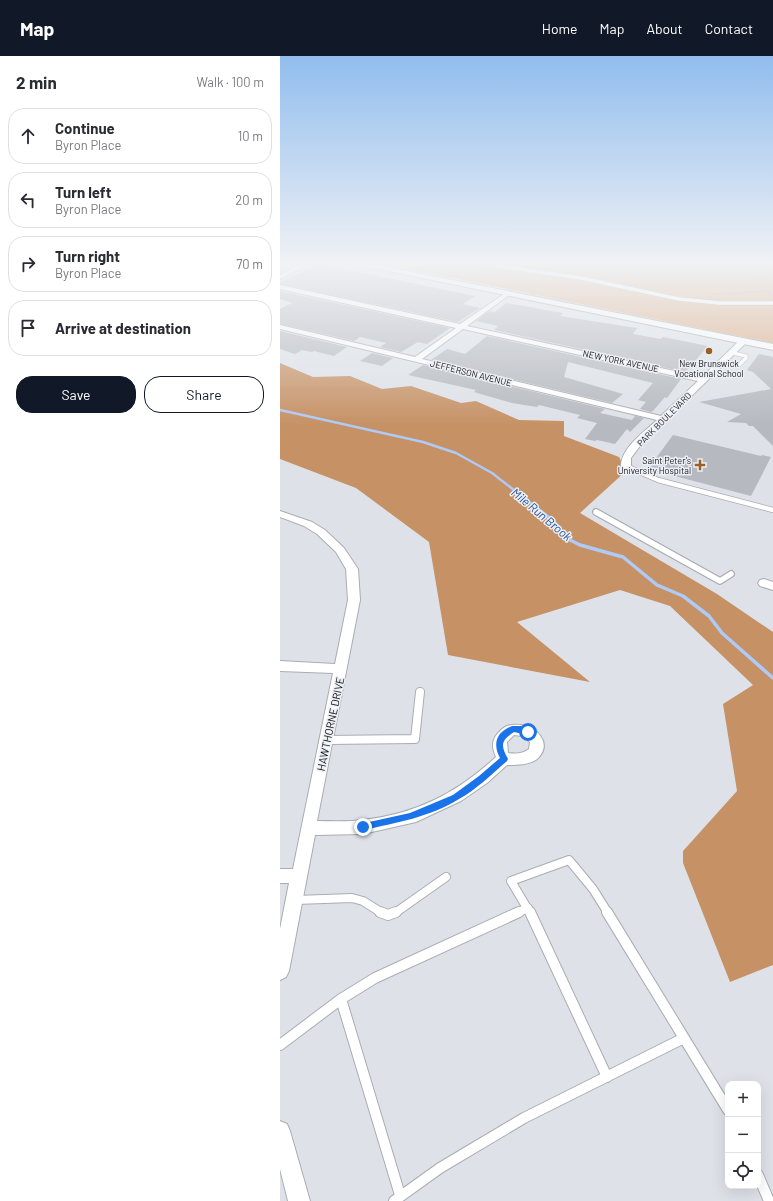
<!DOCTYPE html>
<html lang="en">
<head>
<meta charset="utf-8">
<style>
  :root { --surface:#fff; --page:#f7f7f7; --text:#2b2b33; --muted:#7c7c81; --line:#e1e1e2; --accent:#111827 }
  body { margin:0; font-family:Barlow,sans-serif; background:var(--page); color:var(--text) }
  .controls { position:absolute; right:12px; bottom:12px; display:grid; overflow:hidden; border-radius:8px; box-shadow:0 4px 16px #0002 }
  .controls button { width:36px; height:36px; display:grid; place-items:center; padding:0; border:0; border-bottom:1px solid var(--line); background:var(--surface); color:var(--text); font:20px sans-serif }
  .stop { position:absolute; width:12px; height:12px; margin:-9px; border:3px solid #1a73e8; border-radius:50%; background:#fff }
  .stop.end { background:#1a73e8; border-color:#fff; box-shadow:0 1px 4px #0008 }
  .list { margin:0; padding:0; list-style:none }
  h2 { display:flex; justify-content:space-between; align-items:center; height:52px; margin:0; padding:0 16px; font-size:17px }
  h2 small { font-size:13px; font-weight:400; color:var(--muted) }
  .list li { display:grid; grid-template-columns:26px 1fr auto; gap:12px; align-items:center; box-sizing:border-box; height:56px; margin:0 8px 8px; padding:0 8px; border:1px solid var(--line); border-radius:16px }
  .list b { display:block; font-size:15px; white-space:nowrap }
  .list p { margin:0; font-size:13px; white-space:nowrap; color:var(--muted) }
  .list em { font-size:13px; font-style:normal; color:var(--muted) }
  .actions { display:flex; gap:8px; padding:12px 16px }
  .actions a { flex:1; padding:9px 0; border:1px solid var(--accent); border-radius:16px; text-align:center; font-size:14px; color:var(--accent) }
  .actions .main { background:var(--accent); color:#fff }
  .icon { flex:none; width:22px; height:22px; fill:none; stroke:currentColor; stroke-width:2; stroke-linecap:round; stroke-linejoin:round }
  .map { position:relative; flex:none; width:493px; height:1145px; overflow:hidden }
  header { display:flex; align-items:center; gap:24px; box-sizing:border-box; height:56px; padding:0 20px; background:var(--accent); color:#fff }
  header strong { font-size:19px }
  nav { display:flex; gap:22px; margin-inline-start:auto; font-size:14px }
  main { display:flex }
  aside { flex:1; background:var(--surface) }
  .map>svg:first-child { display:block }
</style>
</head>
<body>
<header>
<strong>Map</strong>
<nav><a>Home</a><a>Map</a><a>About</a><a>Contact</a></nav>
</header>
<main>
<aside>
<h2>2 min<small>Walk · 100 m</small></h2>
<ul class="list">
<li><svg class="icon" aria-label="ahead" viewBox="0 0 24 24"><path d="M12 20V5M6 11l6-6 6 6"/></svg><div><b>Continue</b><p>Byron Place</p></div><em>10 m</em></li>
<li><svg class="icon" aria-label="left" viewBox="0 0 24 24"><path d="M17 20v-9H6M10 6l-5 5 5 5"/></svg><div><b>Turn left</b><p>Byron Place</p></div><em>20 m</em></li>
<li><svg class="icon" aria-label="right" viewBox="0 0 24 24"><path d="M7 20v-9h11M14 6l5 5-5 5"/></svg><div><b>Turn right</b><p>Byron Place</p></div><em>70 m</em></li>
<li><svg class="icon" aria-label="arrive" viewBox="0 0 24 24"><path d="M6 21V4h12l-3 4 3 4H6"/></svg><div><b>Arrive at destination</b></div></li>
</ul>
<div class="actions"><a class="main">Save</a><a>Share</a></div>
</aside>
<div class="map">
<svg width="493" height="1145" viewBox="0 0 493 1145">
  <rect width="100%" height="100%" fill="#dee2e8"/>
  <!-- green -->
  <path fill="#ddac84" d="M 104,208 L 493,208 L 493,287 Z"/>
  <!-- forest -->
  <path fill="#c69165" d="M 0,307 L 33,321 L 70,320 L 102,333 L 131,330 L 181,347 L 196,345 L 239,364 L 284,365 L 284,380 L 339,401 L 346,415 L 300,457 L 437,538 L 493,576 L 493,909 L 450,926 L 403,807 L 403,795 L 457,735 L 443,648 L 473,629 L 390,550 L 340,534 L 237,566 L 310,626 L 168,599 L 149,486 L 76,432 L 0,403 Z"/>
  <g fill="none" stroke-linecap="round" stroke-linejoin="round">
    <!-- stream-far1 -->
    <path stroke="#aecaf7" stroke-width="2.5" d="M 0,354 L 143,386 L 176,397 L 212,417 L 261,455"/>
    <!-- stream -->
    <path stroke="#aecaf7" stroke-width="3.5" d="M 259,454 L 273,465 L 288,483 L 300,489 L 343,501 L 377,529 L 403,540 L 429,560 L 442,577 L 493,622"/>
  </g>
  <!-- building -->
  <path fill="#b6b9bf" d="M 39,208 L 195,240 L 183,248 L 200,252 L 178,266 L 0,228 L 0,226 Z
    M 0,235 L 170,272 L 147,288 L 138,286 L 121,296 L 100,291 L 106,287 L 80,281 L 74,285 L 0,268 L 0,253 L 12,247 L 0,243 Z
    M 226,247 L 283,257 L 280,260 L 357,272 L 353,278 L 381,283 L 383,281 L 428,290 L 405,316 L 214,274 L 218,270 L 196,265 L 210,255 L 215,256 Z
    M 0,275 L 67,291 L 54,300 L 34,295 L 32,296 L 22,294 L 15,298 L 0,293 Z
    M 207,280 L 401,323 L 387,342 L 385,341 L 373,355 L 371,356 L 360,353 L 366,346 L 358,344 L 373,327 L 288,306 L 284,321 L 343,338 L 332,347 L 151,304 L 167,293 L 185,298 Z
    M 92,297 L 113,302 L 102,310 L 80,305 Z
    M 479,298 L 493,301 L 493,390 L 473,370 L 469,370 L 466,367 L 447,366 L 461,358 L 419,346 L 491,333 L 473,316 L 467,314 Z
    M 143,309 L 325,353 L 320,357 L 352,364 L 355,360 L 364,362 L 350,376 L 347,373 L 335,388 L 317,384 L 315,385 L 305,383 L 317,367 L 297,362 L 300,359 L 259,349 L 257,351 L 232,347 L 194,336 L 196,334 L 128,319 Z
    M 393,379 L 481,400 L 482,399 L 491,401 L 471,440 L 368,413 Z"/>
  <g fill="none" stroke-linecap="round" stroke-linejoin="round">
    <defs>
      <path id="service-far4" d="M 205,208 L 301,222 L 399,243 L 440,247 L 493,247
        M 442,307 L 458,310 L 466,302 L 466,300 L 453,297"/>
      <path id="service-far3" d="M 346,410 L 378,424 L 493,454"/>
      <path id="service-far2" d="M 316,456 L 440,525 L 451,518"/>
      <path id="service-far1" d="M 47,684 L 135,683 L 140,636
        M 16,844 L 72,842 L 83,845 L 102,857
        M 115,857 L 166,821
        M 236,857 L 248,852
        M 250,857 L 231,825 L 289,804 L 313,833 L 328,857"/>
      <path id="service" d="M 100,856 L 108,859 L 116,856
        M 250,856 L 327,1021
        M 327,856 L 404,982
        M 61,943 L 120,1139
        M 0,989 L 61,943 L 95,922 L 239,856
        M 478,1119 L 489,1145
        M 114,1145 L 160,1112 L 244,1062 L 404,982 L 448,1054"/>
      <path id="minor" d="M 20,208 L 29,208 L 0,223 L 0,219 Z
        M 0,229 L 180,268 L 227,236 L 230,238 L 229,239 L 187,270 L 422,321 L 461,283 L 467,283 L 468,285 L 360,390 L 351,402 L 351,410 L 346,413 L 341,410 C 341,392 364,376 377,364 L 0,273 L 0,269 L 135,301 L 176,272 L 0,233 ZM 183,273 L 418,325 L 381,360 L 142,303 Z
        M 0,455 L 32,466 L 45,474 L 64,492 L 78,513 L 80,544 L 37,765 C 52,765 68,766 83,764 C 136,758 177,737 216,701 C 212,692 211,684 219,676 C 225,669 231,668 241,669 C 256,671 272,686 259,701 C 252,709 237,709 227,709 L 207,727 L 181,745 L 136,766 L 83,778 L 35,779 L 9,915 L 6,921 L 0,924 L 0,873 L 9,827 L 0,827 L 0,813 L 13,813 L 53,617 L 0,615 L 0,605 L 55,608 L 68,544 L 66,513 L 56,496 L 37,478 L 24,470 L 0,461 ZM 234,679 L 242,680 L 250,686 L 249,693 C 242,698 237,698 228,697 L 227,686 Z
        M 484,523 L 493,526 L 493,534 L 480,530 L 478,527 L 480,524 Z
        M 0,1065 L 7,1068 L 10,1075 L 30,1145 L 8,1145 L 0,1113 Z"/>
      <path id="tertiary" d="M 74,208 L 92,208 L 493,288 L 493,294 Z"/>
    </defs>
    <!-- service-far4 casing -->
    <use href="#service-far4" stroke="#a9adb2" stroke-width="4.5"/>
    <!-- service-far3 casing -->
    <use href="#service-far3" stroke="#a9adb2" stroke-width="6"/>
    <!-- service-far2 casing -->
    <use href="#service-far2" stroke="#a9adb2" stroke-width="8"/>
    <!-- service-far1 casing -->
    <use href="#service-far1" stroke="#a9adb2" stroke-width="10"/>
    <!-- service casing -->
    <use href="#service" stroke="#a9adb2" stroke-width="12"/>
    <!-- minor casing -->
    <use href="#minor" stroke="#a9adb2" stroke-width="2"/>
    <!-- tertiary casing -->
    <use href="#tertiary" stroke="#a9adb2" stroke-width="2"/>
    <!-- path -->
    <path stroke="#a0a3a8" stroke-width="1" stroke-dasharray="2 1" stroke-linecap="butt" d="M 465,208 L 486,235 L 492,239
      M 433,238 L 493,235"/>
    <!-- service-far4 -->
    <use href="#service-far4" stroke="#fff" stroke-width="3.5"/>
    <!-- service-far3 -->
    <use href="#service-far3" stroke="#fff" stroke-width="4.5"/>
    <!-- service-far2 -->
    <use href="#service-far2" stroke="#fff" stroke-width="5.5"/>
    <!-- service-far1 -->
    <use href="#service-far1" stroke="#fff" stroke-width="8"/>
    <!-- service -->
    <use href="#service" stroke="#fff" stroke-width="10"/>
    <!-- minor -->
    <use href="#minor" fill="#fff" fill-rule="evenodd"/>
    <!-- tertiary -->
    <use href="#tertiary" fill="#fff" fill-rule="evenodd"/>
  </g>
  <!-- sky -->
  <linearGradient id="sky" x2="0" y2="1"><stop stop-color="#91bdee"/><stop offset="0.56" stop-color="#f0f2f5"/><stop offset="1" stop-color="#f0f2f5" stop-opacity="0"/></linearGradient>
  <rect width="493" height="369" fill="url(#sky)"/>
  <!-- route -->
  <path fill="#1a73e8" d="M 232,670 L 241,670 L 251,674 L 252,676 L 248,679 L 234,676 C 220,685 221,690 228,703 L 227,705 C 212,718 197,733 179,743 C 150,761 116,767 83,774 L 80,773 L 79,771 L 80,768 L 130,757 L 173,739 L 199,720 L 220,702 C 212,687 217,676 232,670 Z"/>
  <!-- markers -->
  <g fill="#9c5f23" stroke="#eceff5" stroke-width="1.5">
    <circle cx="429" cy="295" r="4"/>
    <path d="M418 403h4v4h4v4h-4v4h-4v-4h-4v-4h4z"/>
  </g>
  <g text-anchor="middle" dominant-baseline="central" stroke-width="3" stroke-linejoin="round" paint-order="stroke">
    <!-- far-street labels -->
    <g font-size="9" fill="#151618" stroke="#eceff5">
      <text transform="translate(341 305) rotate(12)">NEW YORK AVENUE</text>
      <text transform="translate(191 317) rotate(14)">JEFFERSON AVENUE</text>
      <text transform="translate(384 363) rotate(-45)">PARK BOULEVARD</text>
    </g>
    <!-- far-poi labels -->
    <g font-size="9" fill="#151618" stroke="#eceff5">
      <text x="429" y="307">New Brunswick<tspan x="429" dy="10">Vocational School</tspan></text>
      <text x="411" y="404" text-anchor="end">Saint Peter's<tspan x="411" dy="10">University Hospital</tspan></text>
    </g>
    <!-- street labels -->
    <g font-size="11" fill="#151618" stroke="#eceff5">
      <text transform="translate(50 668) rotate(-78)">HAWTHORNE DRIVE</text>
    </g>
    <!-- water labels -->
    <g font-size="12" font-style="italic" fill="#2c5496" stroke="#eceff5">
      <text transform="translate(262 458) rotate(40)">Mile Run Brook</text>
    </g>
  </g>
</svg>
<div class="controls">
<button>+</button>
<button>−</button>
<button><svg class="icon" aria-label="locate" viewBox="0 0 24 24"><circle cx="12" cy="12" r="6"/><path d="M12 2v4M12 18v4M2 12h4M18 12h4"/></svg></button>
</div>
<div class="stop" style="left:248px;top:676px"></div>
<div class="stop end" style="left:83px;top:771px"></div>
</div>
</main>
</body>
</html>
